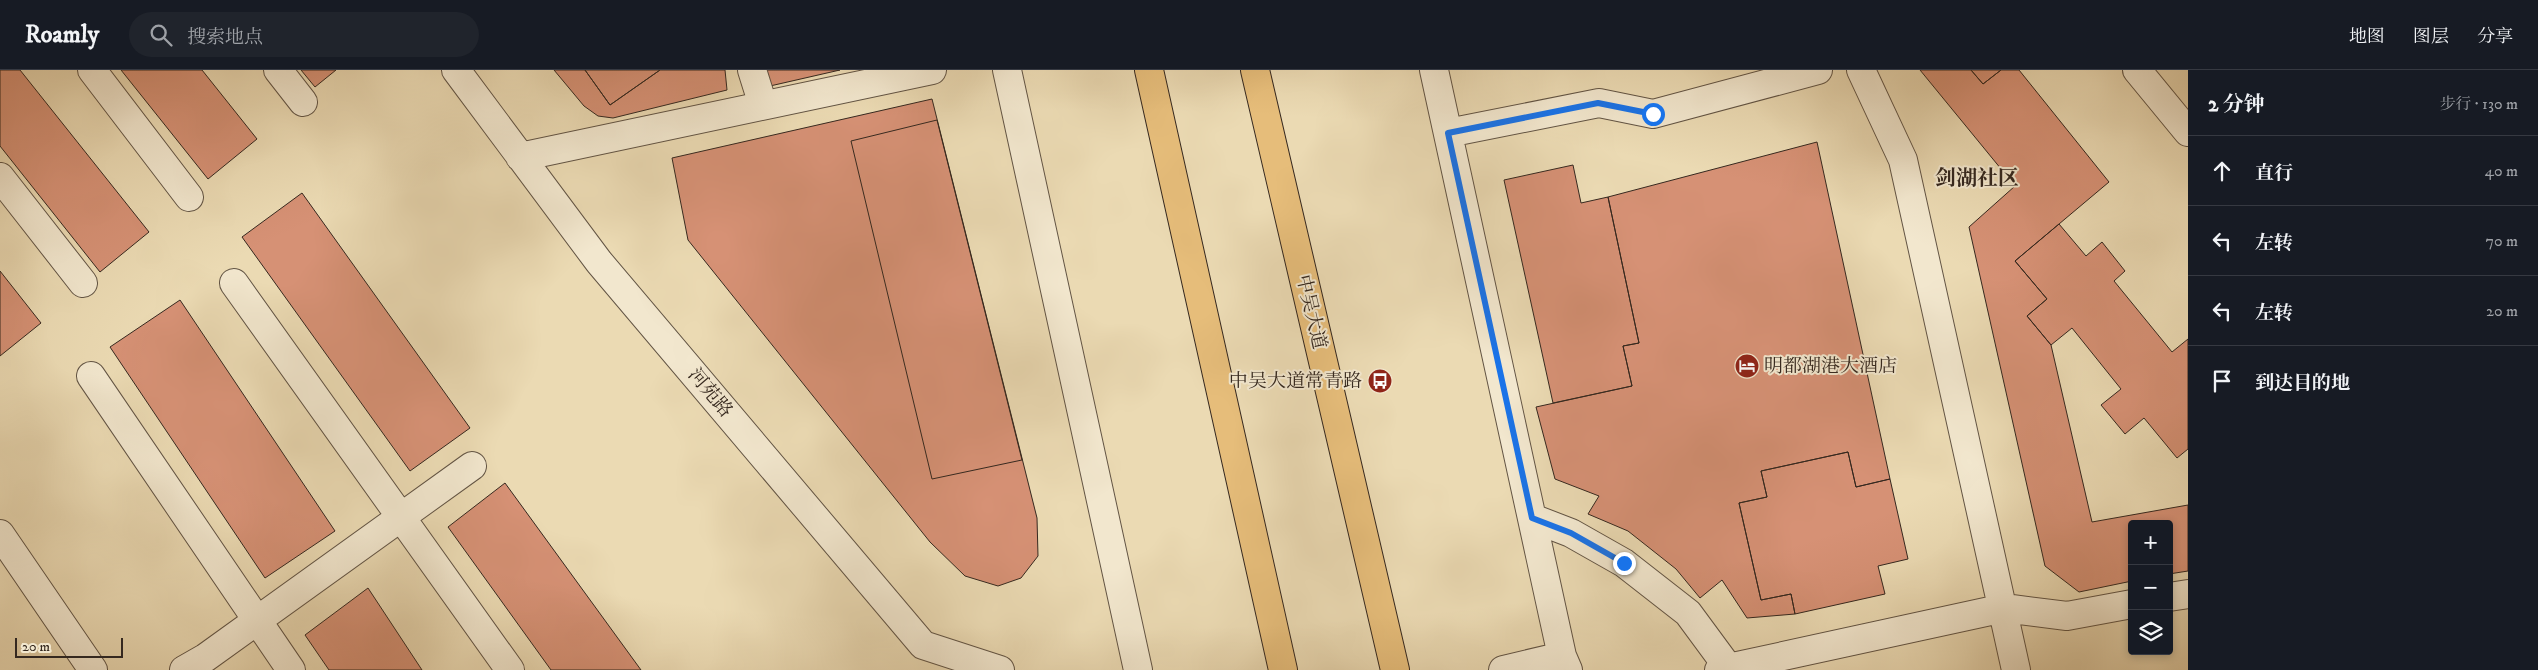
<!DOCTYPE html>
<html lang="zh">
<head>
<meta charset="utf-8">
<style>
  :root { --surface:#171b24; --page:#20242c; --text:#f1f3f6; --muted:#9ea1a6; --line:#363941 }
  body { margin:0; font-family:"IM FELL DW Pica","Noto Serif SC",serif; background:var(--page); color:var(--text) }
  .controls { position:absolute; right:15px; bottom:15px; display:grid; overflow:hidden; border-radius:5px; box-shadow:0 2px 8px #0003 }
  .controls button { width:45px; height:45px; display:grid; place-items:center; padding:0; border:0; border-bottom:1px solid var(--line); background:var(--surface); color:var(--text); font:25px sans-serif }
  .scale { position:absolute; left:15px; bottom:12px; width:108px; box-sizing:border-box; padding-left:5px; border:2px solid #35281f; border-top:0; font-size:14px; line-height:18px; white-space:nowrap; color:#35281f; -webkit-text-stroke:4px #f2e7ce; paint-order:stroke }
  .stop { position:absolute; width:15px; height:15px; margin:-11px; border:4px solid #1a73e8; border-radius:50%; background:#fff }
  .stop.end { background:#1a73e8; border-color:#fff; box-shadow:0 1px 5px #0008 }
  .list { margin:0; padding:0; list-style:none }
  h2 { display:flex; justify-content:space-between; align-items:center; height:65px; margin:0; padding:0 20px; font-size:21px }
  h2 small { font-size:16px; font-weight:400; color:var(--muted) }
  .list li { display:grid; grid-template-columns:32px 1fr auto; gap:15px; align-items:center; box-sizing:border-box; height:70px; padding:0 20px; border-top:1px solid var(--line) }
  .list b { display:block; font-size:19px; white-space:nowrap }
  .list em { font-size:16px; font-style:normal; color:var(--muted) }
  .icon { flex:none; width:28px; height:28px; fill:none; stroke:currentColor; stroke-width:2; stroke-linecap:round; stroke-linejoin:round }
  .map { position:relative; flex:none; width:2188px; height:600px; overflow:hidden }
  header { display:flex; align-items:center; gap:30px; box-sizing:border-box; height:70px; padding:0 25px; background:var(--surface); border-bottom:1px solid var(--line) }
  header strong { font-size:24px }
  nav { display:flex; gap:28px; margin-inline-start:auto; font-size:18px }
  .search { width:350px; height:45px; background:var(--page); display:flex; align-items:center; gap:12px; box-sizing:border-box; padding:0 18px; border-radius:28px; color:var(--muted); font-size:19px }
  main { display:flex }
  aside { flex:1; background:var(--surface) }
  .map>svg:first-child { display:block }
</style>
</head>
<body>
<header>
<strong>Roamly</strong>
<div class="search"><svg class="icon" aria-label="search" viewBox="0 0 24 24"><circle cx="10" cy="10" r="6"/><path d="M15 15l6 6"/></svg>搜索地点</div>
<nav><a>地图</a><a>图层</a><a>分享</a></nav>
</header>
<main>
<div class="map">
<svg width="2188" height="600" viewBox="0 0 2188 600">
  <rect width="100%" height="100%" fill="#ebdab3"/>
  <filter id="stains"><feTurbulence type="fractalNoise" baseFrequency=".004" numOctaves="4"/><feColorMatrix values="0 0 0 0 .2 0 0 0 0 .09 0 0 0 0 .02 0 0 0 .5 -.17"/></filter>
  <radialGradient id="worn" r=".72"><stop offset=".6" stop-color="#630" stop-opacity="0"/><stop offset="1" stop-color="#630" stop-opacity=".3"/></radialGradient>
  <!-- building -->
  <path fill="#d69175" stroke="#35281f" d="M 0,0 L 20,0 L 149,162 L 100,202 L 0,76 Z
    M 121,0 L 202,0 L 257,69 L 208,109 Z
    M 301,0 L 336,0 L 315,17 Z
    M 554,0 L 585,0 L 610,35 L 660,0 L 725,0 L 727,20 L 613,48 L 598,46 L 584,36 Z
    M 585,0 L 660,0 L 610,35 Z
    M 766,0 L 840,0 L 770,16 Z
    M 1920,0 L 1971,0 L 1983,14 L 2001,0 L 2019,0 L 2109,112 L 2015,191 L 2047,229 L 2027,246 L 2051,275 L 2092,452 L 2188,435 L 2188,501 L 2169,504 L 2169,454 L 2132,454 L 2132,511 L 2079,522 L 2045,496 L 1969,157 L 2015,116 Z
    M 1971,0 L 2001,0 L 1983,14 Z
    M 932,29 L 1037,448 L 1038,486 L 1021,508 L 998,516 L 965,506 L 930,472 L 688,170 L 672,88 Z
    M 937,50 L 1022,390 L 932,409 L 851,71 Z
    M 1817,72 L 1890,409 L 1856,417 L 1848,382 L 1761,401 L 1767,427 L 1739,433 L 1761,530 L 1791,524 L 1795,544 L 1747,548 L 1722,510 L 1700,528 L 1676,499 L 1628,461 L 1588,444 L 1599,426 L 1555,409 L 1536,337 L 1632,316 L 1623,276 L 1639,273 L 1608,127 Z
    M 1573,95 L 1581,133 L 1608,127 L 1639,273 L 1623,276 L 1632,316 L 1553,333 L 1504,110 Z
    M 302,123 L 470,358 L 410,401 L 242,167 Z
    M 2059,154 L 2086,186 L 2102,172 L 2125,201 L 2114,211 L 2172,282 L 2188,269 L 2188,379 L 2177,388 L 2144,348 L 2125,364 L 2101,335 L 2121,319 L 2072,258 L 2051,275 L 2027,246 L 2047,229 L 2015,191 Z
    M 0,201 L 41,253 L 0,286 Z
    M 180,230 L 335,461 L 265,508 L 110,277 Z
    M 1848,382 L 1856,417 L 1890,409 L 1908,489 L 1878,496 L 1885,524 L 1795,544 L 1791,524 L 1761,530 L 1739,433 L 1767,427 L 1761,401 Z
    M 505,413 L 641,600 L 551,600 L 448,457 Z
    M 368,518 L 422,600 L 329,600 L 305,565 Z"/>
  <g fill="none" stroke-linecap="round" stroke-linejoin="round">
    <defs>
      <path id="minor" d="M 92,0 L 189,127
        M 278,0 L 303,32
        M 456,0 L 599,192 L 923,575 L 1000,600
        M 752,0 L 763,35
        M 1007,0 L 1138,600
        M 1434,0 L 1562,586 L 1568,600
        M 1861,0 L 1903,90 L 2016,600
        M 2137,0 L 2188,62
        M 1448,63 L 1599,33 L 1653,44 L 1818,0
        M 520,87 L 932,0
        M 0,107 L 83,213
        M 234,213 L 510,600
        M 91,306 L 291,600
        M 1532,448 L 1571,463 L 1624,493 L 1688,543 L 1730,600
        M 0,464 L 93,600
        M 2169,527 L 2188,524
        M 184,600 L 205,588 L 472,396
        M 1503,600 L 1562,586
        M 1719,600 L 2004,538 L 2067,546 L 2132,534"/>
      <path id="major" d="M 1149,0 L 1283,600
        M 1255,0 L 1395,600"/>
    </defs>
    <!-- minor casing -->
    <use href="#minor" stroke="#625444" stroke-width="30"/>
    <!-- major casing -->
    <use href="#major" stroke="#35281f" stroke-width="30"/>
    <!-- minor -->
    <use href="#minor" stroke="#f2e7ce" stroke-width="28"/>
    <!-- major -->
    <use href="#major" stroke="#e6bd7a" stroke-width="28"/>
  </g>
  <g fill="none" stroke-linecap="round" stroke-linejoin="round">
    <!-- route -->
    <path stroke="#1a73e8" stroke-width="6" d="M 1624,493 L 1571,463 L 1532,448 L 1448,63 L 1598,33 L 1653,44"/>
  </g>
  <!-- icons -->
  <defs>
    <symbol id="hotel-disc" viewBox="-11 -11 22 22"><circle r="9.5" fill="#8f2418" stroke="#f2e7ce"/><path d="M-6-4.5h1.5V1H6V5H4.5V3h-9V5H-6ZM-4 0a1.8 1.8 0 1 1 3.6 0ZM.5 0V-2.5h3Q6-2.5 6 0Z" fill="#fff"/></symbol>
    <symbol id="bus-disc" viewBox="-11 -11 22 22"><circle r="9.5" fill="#8f2418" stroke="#f2e7ce"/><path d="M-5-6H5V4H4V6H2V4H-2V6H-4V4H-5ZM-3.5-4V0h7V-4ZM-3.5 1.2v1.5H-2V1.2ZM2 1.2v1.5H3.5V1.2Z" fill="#fff"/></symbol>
  </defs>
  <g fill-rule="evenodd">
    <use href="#hotel-disc" x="1733" y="282" width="28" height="28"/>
    <use href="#bus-disc" x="1366" y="297" width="28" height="28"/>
  </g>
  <g text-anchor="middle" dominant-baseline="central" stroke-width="4" stroke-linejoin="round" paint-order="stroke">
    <!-- street labels -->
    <g font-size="19" fill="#35281f" stroke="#f2e7ce">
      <text transform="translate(1311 242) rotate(77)">中吴大道</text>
      <text transform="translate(710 323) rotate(50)">河苑路</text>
    </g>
    <!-- poi labels -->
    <g font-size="19" fill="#35281f" stroke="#f2e7ce" text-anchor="start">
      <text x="1764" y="296">明都湖港大酒店</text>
      <text x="1362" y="311" text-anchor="end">中吴大道常青路</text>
    </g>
    <!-- quarter labels -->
    <g font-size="21" font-weight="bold" fill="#35281f" stroke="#f2e7ce">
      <text x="1977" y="109">剑湖社区</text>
    </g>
  </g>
  <rect width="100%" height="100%" filter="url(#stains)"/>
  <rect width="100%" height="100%" fill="url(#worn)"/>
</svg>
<div class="controls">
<button>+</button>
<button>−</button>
<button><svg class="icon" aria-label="layers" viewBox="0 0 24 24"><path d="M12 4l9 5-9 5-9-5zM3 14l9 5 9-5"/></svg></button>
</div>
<div class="scale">20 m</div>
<div class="stop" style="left:1653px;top:44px"></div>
<div class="stop end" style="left:1624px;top:493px"></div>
</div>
<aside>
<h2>2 分钟<small>步行 · 130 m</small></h2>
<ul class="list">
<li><svg class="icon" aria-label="ahead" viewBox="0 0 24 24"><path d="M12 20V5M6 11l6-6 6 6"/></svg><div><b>直行</b></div><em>40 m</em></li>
<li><svg class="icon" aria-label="left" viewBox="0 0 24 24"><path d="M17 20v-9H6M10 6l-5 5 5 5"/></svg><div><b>左转</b></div><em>70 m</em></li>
<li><svg class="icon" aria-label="left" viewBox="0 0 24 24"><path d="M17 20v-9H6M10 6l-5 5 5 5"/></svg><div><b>左转</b></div><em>20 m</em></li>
<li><svg class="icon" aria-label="arrive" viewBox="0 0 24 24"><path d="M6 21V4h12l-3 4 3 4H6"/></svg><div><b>到达目的地</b></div></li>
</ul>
</aside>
</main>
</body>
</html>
